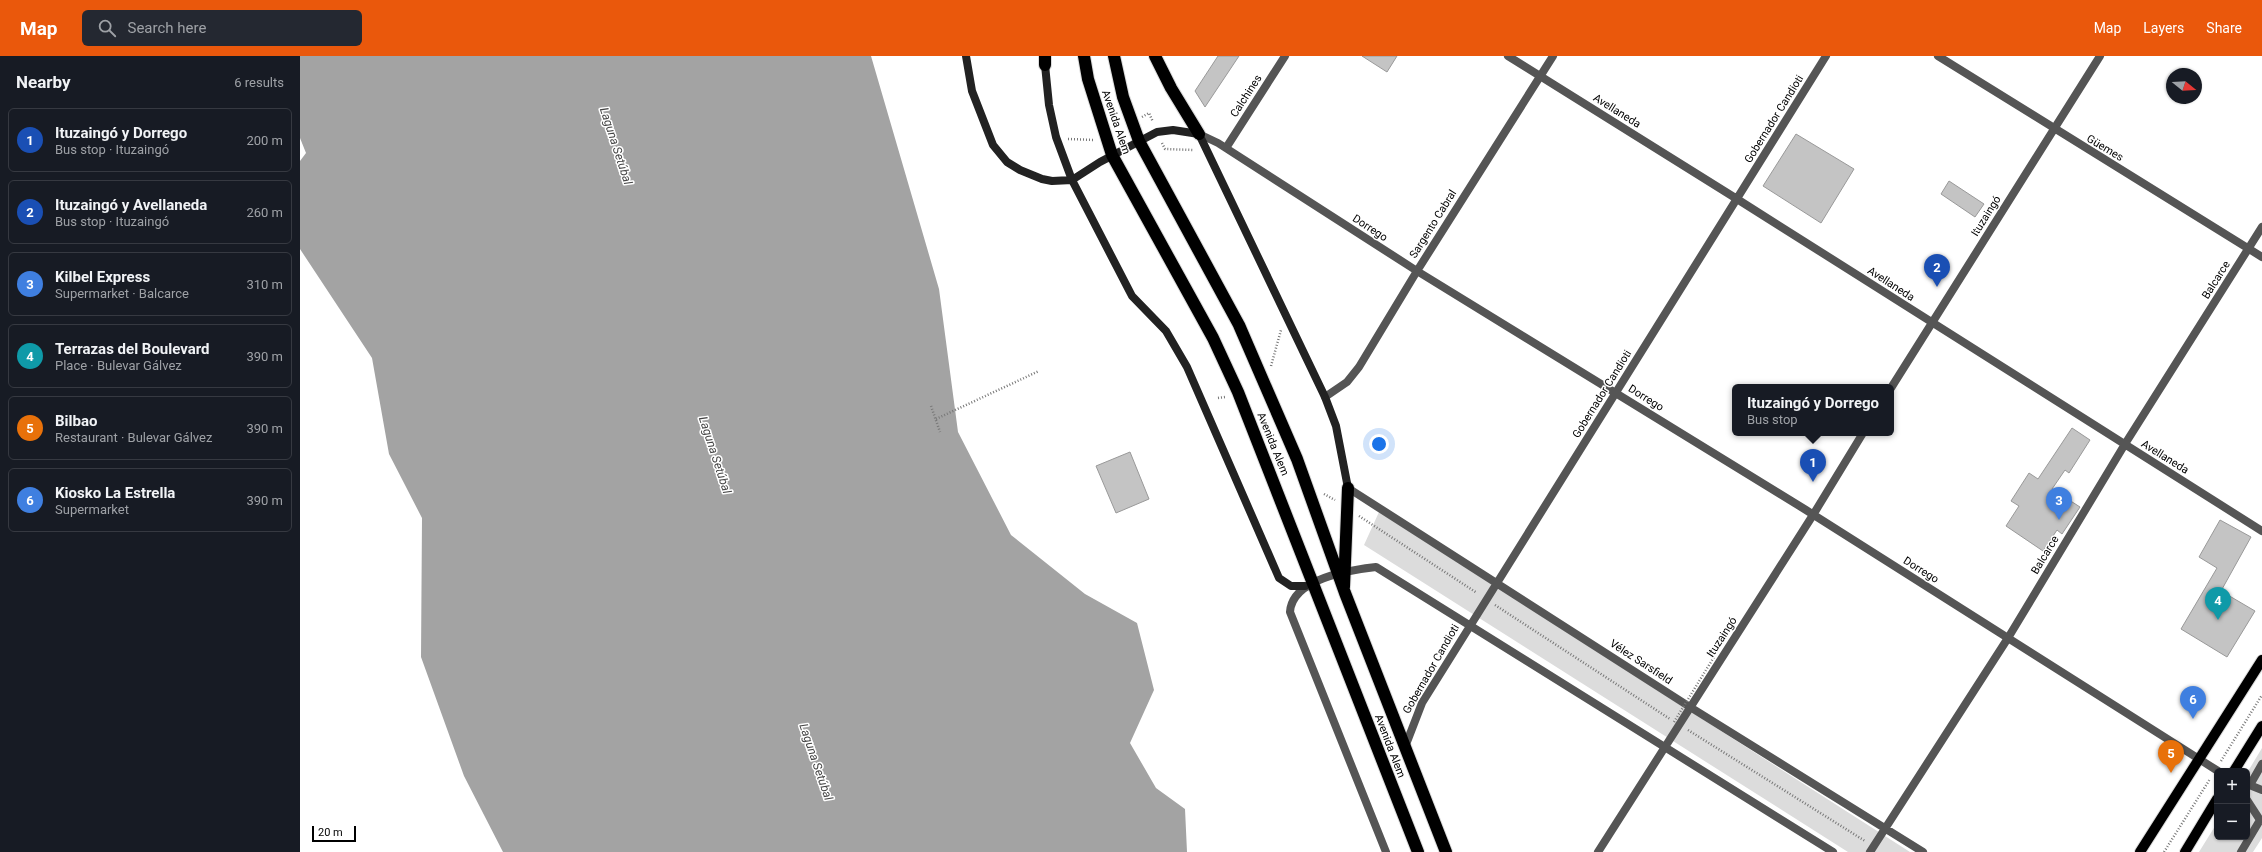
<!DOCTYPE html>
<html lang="en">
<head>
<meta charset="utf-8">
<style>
  :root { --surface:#171b24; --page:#242831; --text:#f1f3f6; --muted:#9ea1a6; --line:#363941; --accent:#ea580c }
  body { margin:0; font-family:Roboto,sans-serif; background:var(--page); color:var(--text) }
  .controls { position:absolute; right:12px; bottom:12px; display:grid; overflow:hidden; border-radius:6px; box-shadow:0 1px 3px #0004 }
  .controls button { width:36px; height:36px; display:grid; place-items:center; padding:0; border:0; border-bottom:1px solid var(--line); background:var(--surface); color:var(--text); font:20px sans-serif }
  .compass { position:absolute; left:1866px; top:12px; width:36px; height:36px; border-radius:50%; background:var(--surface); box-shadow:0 1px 3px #0004; rotate:108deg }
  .scale { position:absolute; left:12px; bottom:10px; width:44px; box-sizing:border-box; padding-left:4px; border:2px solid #000; border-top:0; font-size:11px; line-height:14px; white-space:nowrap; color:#000; -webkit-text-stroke:3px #fff; paint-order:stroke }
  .you { position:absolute; left:1079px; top:388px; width:14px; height:14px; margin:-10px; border:3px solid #fff; border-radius:50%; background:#1a73e8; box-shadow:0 0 0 6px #1a73e833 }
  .badge { display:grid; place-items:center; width:26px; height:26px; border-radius:50%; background:var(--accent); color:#fff; font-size:13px; font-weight:700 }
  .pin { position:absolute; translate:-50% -33px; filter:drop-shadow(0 1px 2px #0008) }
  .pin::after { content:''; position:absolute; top:21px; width:14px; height:12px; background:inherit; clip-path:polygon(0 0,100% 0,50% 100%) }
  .popup { position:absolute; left:1432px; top:328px; width:162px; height:52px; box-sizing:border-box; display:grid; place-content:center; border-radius:6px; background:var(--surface); filter:drop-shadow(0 1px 3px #0005); font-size:13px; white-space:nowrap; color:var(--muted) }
  .popup b { font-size:15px; color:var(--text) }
  .popup::after { content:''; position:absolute; left:50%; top:100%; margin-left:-8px; border:8px solid transparent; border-top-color:var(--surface) }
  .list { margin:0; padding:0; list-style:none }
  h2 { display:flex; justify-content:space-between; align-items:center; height:52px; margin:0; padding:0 16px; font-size:17px }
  h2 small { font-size:13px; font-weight:400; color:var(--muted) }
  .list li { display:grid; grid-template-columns:26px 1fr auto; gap:12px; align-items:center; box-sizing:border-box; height:64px; margin:0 8px 8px; padding:0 8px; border:1px solid var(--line); border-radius:6px }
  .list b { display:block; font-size:15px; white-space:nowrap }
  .list p { margin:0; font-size:13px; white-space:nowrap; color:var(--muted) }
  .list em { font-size:13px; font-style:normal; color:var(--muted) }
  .icon { flex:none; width:22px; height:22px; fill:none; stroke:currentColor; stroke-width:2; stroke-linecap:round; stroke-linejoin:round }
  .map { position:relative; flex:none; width:1962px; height:796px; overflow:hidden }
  header { display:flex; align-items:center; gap:24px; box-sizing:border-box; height:56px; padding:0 20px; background:var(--accent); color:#fff }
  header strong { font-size:19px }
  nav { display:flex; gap:22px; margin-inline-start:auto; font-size:14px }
  .search { width:280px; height:36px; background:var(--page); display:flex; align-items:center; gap:10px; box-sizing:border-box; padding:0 14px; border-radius:6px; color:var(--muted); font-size:15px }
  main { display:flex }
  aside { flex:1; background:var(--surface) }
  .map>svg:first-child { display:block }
</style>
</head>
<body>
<header>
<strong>Map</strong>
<div class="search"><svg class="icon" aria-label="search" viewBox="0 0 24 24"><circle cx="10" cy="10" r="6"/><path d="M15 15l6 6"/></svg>Search here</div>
<nav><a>Map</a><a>Layers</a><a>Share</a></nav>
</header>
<main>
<aside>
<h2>Nearby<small>6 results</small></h2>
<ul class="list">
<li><span class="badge" style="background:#1a4fb4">1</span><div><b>Ituzaingó y Dorrego</b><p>Bus stop · Ituzaingó</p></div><em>200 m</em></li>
<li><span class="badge" style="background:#1a4fb4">2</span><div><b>Ituzaingó y Avellaneda</b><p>Bus stop · Ituzaingó</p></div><em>260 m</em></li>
<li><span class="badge" style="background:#3f7fe0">3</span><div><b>Kilbel Express</b><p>Supermarket · Balcarce</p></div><em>310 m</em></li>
<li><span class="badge" style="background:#0f9aa8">4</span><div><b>Terrazas del Boulevard</b><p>Place · Bulevar Gálvez</p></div><em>390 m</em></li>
<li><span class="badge" style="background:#e8710a">5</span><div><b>Bilbao</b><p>Restaurant · Bulevar Gálvez</p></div><em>390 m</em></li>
<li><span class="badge" style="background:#3f7fe0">6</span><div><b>Kiosko La Estrella</b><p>Supermarket</p></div><em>390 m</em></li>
</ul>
</aside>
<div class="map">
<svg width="1962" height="796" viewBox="0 0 1962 796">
  <rect width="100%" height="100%" fill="#fff"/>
  <!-- green -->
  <path fill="#dcdcdc" d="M 1079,456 L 1610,796 L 1548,796 L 1064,489 Z
    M 1962,692 L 1962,782 L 1953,796 L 1899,796 L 1917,767 L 1917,781 L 1947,781 L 1947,717 Z"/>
  <!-- water -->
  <path fill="#a3a3a3" d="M 0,0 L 571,0 L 639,233 L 658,376 L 711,479 L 785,538 L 837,567 L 854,634 L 830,687 L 856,732 L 885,753 L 887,796 L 203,796 L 164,720 L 121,601 L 122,462 L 89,398 L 72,302 L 0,193 L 0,105 L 6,97 L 0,82 Z"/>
  <!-- building -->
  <path fill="#c4c4c4" stroke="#999" d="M 918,0 L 939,0 L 905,51 L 895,35 Z
    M 1062,0 L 1097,0 L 1087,16 Z
    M 1496,78 L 1554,113 L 1521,167 L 1463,130 Z
    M 1649,125 L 1684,148 L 1675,161 L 1641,138 Z
    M 1772,372 L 1790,384 L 1769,417 L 1765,414 L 1752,433 L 1780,451 L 1762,478 L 1757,474 L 1743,495 L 1706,470 L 1719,450 L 1711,445 L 1729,417 L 1738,423 Z
    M 830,396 L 849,443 L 816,457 L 796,410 Z
    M 1920,464 L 1951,481 L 1921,535 L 1955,555 L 1927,601 L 1881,573 L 1917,512 L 1899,501 Z"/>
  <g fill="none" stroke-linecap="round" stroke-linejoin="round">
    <defs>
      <path id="primary" d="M 1934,715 L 1962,670
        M 1840,796 L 1962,604
        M 1885,796 L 1917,743"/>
      <path id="highway" d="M 784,0 L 788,23 L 812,99 L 913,282 L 938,336 L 1118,796
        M 814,0 L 823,41 L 839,85 L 939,269 L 997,403 L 1045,537 L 1146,796
        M 855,0 L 871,32 L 899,78
        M 745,9 L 745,0
        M 1044,531 L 1048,432"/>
    </defs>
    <!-- primary casing -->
    <use href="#primary" stroke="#dbdbdb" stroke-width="12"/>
    <!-- highway casing -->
    <use href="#highway" stroke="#dbdbdb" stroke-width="14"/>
    <!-- path -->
    <path stroke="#777" stroke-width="2.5" stroke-dasharray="1 2" stroke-linecap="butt" d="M 842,61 L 849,57 L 853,66
      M 768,83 L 795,84
      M 862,87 L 865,93 L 893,94
      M 971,310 L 981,274
      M 918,342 L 925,341
      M 631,350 L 640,376
      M 636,363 L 739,315
      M 1024,438 L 1035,444
      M 1059,460 L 1177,537
      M 1195,549 L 1370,663
      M 1388,674 L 1565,785
      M 1921,705 L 1962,639
      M 1864,796 L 1910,723"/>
    <!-- lane -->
    <path stroke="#555" stroke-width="8" d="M 1947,728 L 1962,734
      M 1950,729 L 1962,708
      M 1947,744 L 1960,764
      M 1941,796 L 1960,764"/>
    <!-- street -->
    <path stroke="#555" stroke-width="8" d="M 1208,0 L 1437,143 L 1962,475
      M 1638,0 L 1962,201
      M 899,78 L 918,87 L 1117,215 L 1506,454 L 1918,715
      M 926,92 L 985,0
      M 1591,332 L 1800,0
      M 1025,341 L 1047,326 L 1059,311 L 1117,215 L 1253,0
      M 1048,432 L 1390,651 L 1623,796
      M 1105,691 L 1122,647 L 1526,0
      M 1086,796 L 990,556 C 992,523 1049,514 1076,511 L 1533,796
      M 1298,796 L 1513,459 L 1563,377
      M 1570,796 L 1708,582 L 1825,388 L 1962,171"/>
    <!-- secondary -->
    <path stroke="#222" stroke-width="8" d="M 666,0 L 672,35 L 693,89 L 707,106 L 720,114 L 742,123 L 752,125 L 772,124 L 800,106 L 857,76 L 873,74 L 899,78 L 1025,341 L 1036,370 L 1048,432
      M 745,9 L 749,49 L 756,81 L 772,124 L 832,240 L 866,275 L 887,311 L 979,522 L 991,530 L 1005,530"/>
    <!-- primary -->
    <use href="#primary" stroke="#000" stroke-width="10"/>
    <!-- highway -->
    <use href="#highway" stroke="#000" stroke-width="12"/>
    <!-- path-bridge -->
    <path stroke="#777" stroke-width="2.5" stroke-dasharray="1 2" stroke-linecap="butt" d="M 1374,666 L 1414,601"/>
  </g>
  <g text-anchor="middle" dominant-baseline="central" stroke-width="3" stroke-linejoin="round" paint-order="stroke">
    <!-- street labels -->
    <g font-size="11" fill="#000" stroke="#fff">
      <text transform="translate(946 40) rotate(-57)">Calchines</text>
      <text transform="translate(1317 55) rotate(32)">Avellaneda</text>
      <text transform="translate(1474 63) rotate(-58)">Gobernador Candioti</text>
      <text transform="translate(816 66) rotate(71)">Avenida Alem</text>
      <text transform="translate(1805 92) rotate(31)">Güemes</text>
      <text transform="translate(1686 160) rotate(-58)">Ituzaingó</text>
      <text transform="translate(1133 168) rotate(-58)">Sargento Cabral</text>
      <text transform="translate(1070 172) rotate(33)">Dorrego</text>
      <text transform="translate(1916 224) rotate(-58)">Balcarce</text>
      <text transform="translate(1591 228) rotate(33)">Avellaneda</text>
      <text transform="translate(1302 338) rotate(-58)">Gobernador Candioti</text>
      <text transform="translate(1346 342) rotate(32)">Dorrego</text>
      <text transform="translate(973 388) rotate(68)">Avenida Alem</text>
      <text transform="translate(1865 401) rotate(32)">Avellaneda</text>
      <text transform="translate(1745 499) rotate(-59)">Balcarce</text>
      <text transform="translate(1621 514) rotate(32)">Dorrego</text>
      <text transform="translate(1422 581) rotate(-57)">Ituzaingó</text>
      <text transform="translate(1341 606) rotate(33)">Vélez Sarsfield</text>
      <text transform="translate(1131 613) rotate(-60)">Gobernador Candioti</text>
      <text transform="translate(1090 690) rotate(69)">Avenida Alem</text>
    </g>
    <!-- water labels -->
    <g font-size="12" font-style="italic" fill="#444" stroke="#fff">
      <text transform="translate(316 90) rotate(72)">Laguna Setúbal</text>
      <text transform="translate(415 399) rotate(72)">Laguna Setúbal</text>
      <text transform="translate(516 706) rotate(71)">Laguna Setúbal</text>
    </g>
  </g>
</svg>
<div class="controls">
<button>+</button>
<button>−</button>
</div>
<svg class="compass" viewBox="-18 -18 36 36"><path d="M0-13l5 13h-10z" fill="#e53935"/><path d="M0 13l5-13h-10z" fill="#9ea1a6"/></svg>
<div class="scale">20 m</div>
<div class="you"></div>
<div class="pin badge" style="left:1513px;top:426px;background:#1a4fb4">1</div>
<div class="popup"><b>Ituzaingó y Dorrego</b>Bus stop</div>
<div class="pin badge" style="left:1637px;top:231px;background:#1a4fb4">2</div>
<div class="pin badge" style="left:1759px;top:464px;background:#3f7fe0">3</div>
<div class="pin badge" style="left:1918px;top:564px;background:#0f9aa8">4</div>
<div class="pin badge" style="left:1871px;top:717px;background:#e8710a">5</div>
<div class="pin badge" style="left:1893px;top:663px;background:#3f7fe0">6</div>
</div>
</main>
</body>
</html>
